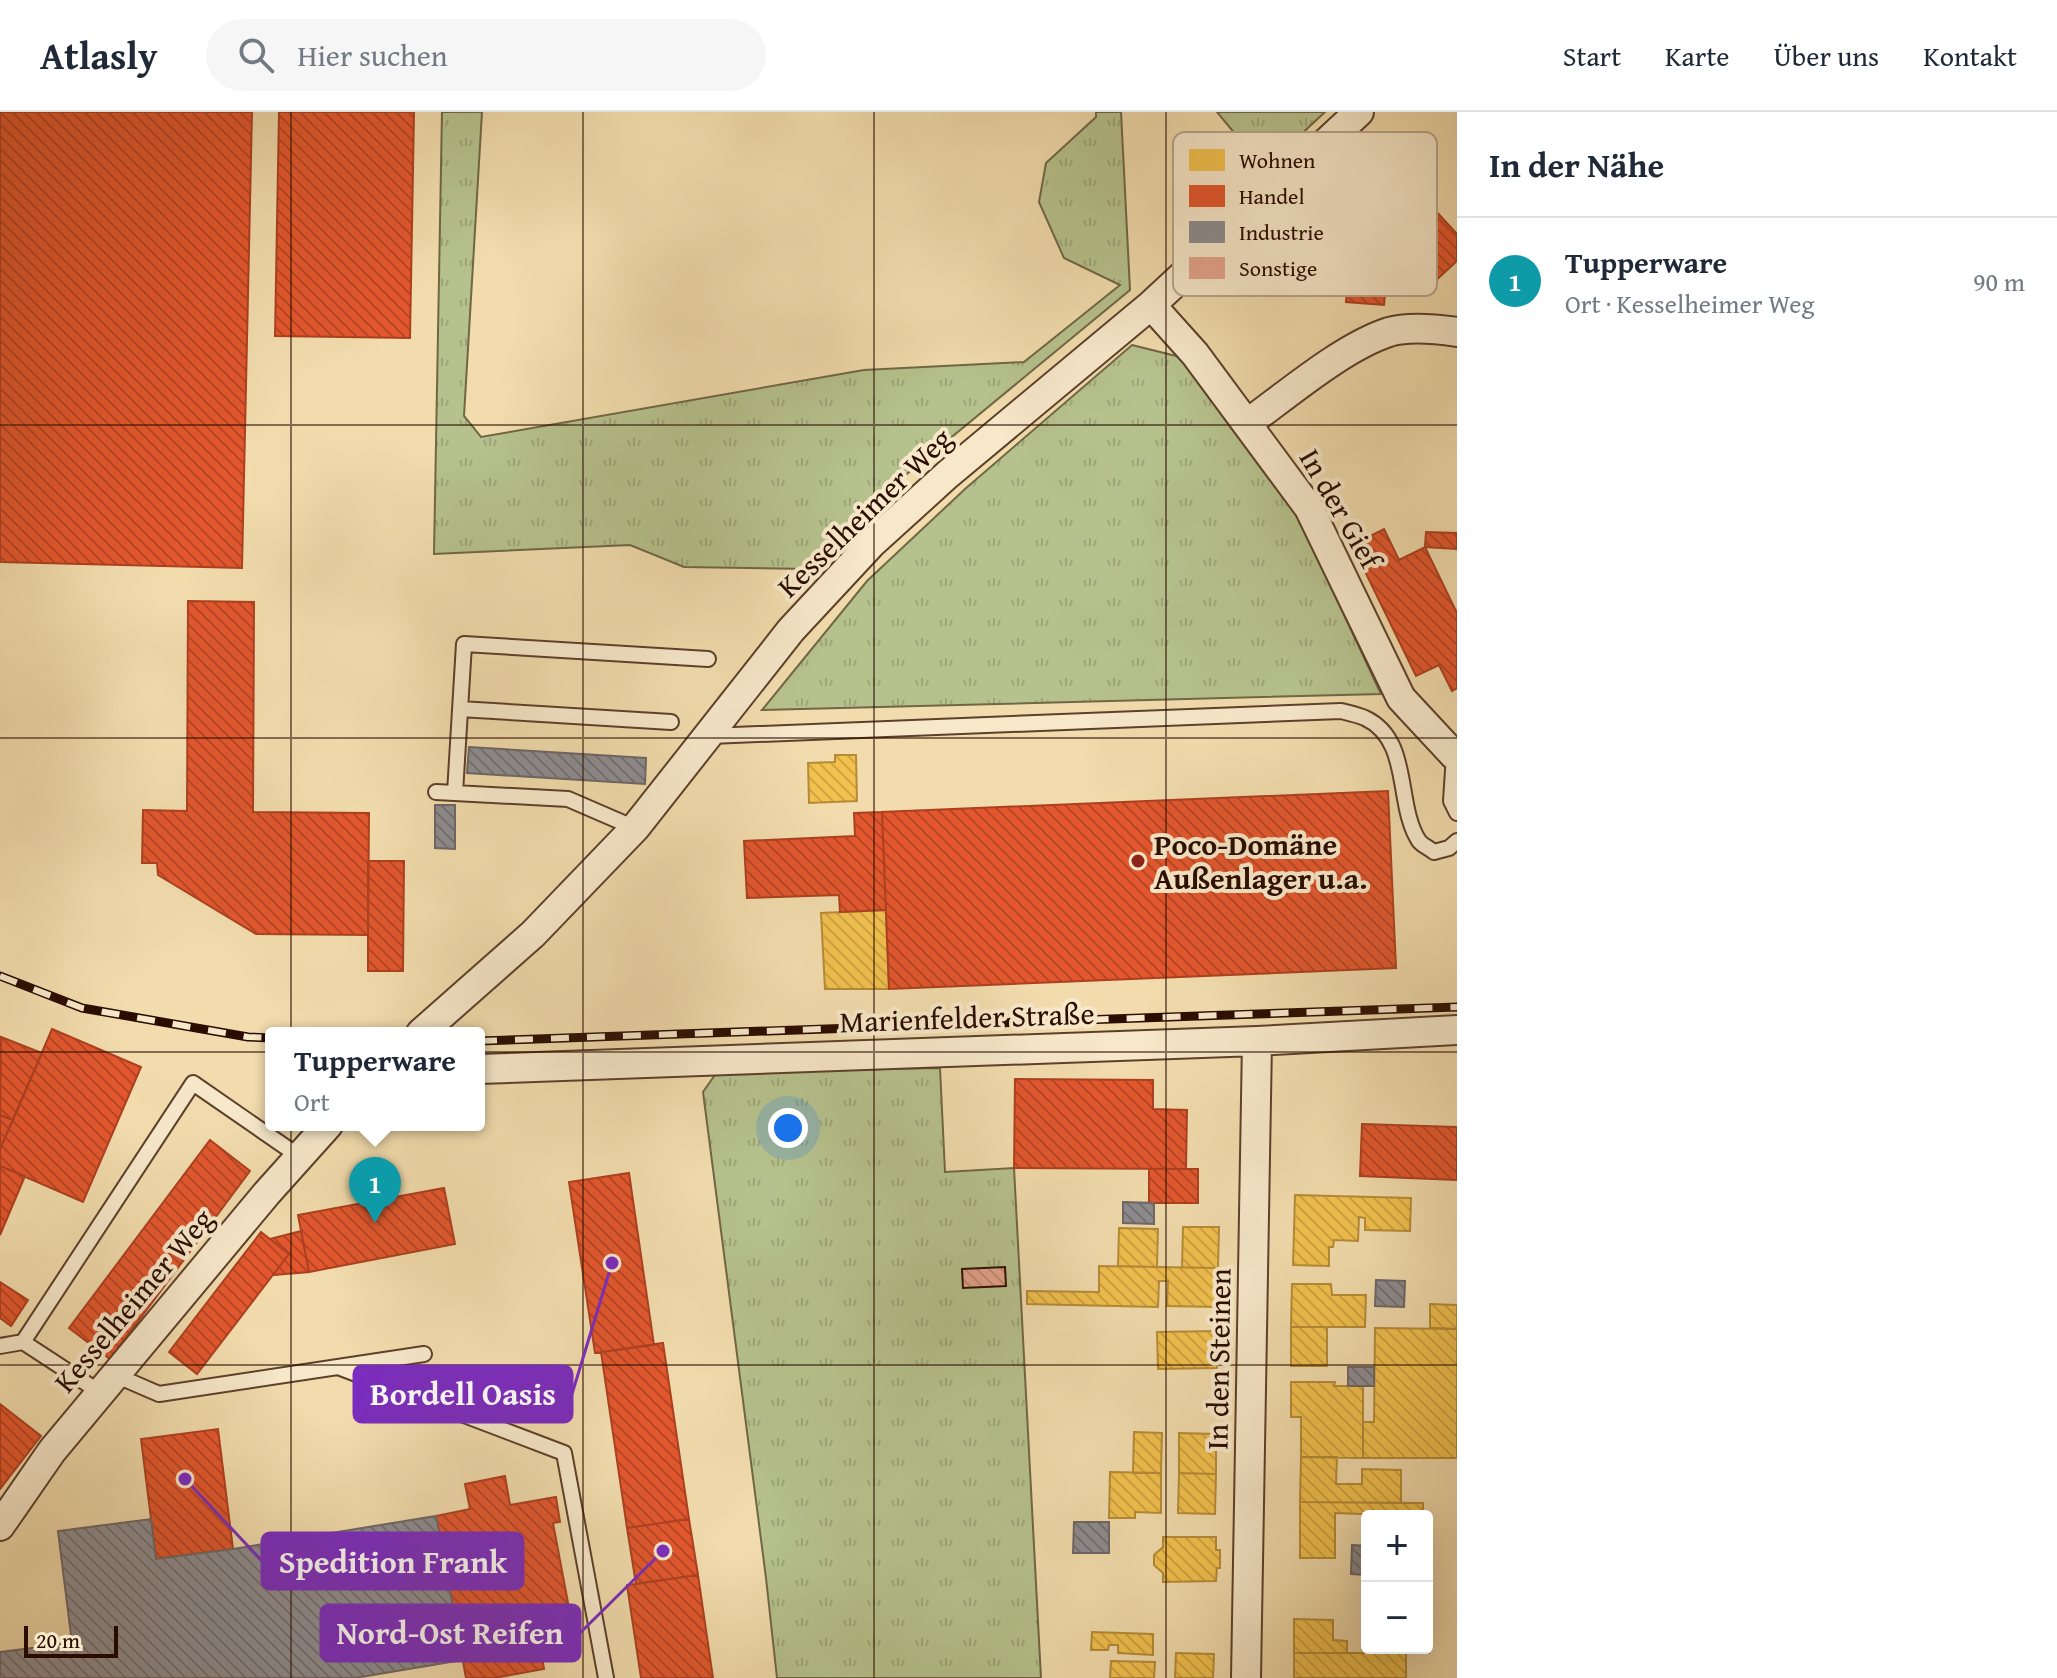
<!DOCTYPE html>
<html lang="de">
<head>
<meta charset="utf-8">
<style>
  :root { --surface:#fff; --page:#f6f6f7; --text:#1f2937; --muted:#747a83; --line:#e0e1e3; --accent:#8f2418 }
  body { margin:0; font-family:"Gentium Book Plus",serif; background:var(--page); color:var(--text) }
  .controls { position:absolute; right:24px; bottom:24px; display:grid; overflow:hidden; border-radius:8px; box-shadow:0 8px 32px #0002 }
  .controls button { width:72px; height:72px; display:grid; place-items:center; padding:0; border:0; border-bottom:2px solid var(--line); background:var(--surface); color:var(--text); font:40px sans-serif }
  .scale { position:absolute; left:24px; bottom:20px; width:94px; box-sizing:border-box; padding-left:8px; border:4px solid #2a0c00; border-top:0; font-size:22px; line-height:28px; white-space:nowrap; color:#2a0c00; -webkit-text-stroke:6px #f7e8ca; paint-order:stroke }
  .you { position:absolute; left:788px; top:1016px; width:28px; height:28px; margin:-20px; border:6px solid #fff; border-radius:50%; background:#1a73e8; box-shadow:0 0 0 12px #1a73e833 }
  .badge { display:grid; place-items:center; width:52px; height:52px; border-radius:50%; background:var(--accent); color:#fff; font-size:26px; font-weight:700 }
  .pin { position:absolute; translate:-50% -66px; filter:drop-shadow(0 2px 4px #0008) }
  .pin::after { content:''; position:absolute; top:42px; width:28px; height:24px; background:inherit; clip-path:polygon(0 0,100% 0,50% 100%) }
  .popup { position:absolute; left:265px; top:915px; width:220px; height:104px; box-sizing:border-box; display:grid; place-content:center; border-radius:8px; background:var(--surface); filter:drop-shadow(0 2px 6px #0005); font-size:26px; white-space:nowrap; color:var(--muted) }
  .popup b { font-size:30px; color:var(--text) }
  .popup::after { content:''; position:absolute; left:50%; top:100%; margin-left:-16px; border:16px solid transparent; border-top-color:var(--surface) }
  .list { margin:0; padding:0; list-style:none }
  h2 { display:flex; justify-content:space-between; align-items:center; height:104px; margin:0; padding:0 32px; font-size:34px }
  h2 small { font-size:26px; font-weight:400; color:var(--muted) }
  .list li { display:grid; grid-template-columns:52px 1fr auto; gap:24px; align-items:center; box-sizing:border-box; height:128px; padding:0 32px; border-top:2px solid var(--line) }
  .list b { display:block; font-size:30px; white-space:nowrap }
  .list p { margin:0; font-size:26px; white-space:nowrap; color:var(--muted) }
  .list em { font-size:26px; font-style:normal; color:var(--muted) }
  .icon { flex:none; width:44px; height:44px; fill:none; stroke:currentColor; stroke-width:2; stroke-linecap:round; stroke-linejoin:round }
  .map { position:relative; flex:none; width:1457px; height:1566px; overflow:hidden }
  header { display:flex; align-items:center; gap:48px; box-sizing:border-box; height:112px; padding:0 40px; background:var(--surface); border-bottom:2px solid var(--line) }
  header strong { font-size:38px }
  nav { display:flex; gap:44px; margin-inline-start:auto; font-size:28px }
  .search { width:560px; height:72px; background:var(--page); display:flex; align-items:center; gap:20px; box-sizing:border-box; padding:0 28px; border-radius:44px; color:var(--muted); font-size:30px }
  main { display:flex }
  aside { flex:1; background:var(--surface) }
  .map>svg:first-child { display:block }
</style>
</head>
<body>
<header>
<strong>Atlasly</strong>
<div class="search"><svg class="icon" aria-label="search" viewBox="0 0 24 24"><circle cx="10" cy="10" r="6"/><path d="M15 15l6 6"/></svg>Hier suchen</div>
<nav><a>Start</a><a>Karte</a><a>Über uns</a><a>Kontakt</a></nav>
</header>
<main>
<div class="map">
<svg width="1457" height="1566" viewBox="0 0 1457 1566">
  <defs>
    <pattern id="grass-tufts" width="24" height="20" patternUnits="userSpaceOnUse" patternTransform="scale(2)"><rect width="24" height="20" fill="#b6c28d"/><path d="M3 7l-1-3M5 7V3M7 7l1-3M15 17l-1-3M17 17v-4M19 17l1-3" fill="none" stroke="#9da678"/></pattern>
    <pattern id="homes-back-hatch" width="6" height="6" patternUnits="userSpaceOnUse" patternTransform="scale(2)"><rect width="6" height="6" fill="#f2c14e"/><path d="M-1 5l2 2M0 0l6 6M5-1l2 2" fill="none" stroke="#d0a542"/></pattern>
    <pattern id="shops-back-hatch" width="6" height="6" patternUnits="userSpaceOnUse" patternTransform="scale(2)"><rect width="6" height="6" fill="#e4572e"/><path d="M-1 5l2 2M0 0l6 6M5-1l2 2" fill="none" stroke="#b94625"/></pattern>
    <pattern id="industry-back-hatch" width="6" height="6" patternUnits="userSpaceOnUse" patternTransform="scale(2)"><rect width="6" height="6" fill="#8d8d92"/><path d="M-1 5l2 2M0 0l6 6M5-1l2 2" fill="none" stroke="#737275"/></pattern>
    <pattern id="building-back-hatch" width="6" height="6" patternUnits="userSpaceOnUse" patternTransform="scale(2)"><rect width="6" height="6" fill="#e5a48d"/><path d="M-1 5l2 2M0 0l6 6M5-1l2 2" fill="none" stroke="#c58c78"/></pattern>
  </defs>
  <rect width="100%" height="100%" fill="#f2dcad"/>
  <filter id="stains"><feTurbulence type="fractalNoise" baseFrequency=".0025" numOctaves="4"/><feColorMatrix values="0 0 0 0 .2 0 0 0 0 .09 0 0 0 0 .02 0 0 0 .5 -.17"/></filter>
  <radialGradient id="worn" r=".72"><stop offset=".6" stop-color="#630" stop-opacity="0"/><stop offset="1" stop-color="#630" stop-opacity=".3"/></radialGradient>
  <!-- grass -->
  <path fill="url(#grass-tufts)" stroke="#706746" stroke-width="2" d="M 442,0 L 482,0 L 464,304 L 481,325 L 864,258 L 1024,250 L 1120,173 L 1064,146 L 1039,90 L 1046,51 L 1096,5 L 1096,0 L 1121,0 L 1130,178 L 896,371 L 810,457 L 684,455 L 630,433 L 434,442 Z
    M 1217,0 L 1325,0 L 1264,57 Z
    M 1132,233 L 1180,245 L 1298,404 L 1381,582 L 762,598 L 867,469 L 965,377 Z
    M 940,956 L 945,1060 L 1014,1056 L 1041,1566 L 777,1566 L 766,1466 L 703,980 L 717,960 Z"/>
  <!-- homes -->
  <path fill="url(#homes-back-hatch)" stroke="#b68b37" stroke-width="2" d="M 835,643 L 856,643 L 857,689 L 809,691 L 808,651 L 835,650 Z
    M 886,798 L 889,877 L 825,877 L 821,801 Z
    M 1295,1083 L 1411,1086 L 1410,1119 L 1365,1118 L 1365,1106 L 1359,1105 L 1358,1129 L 1334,1128 L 1333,1135 L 1329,1135 L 1329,1154 L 1293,1153 Z
    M 1183,1115 L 1219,1115 L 1218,1156 L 1182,1156 Z
    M 1119,1116 L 1158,1117 L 1157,1155 L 1118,1154 Z
    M 1099,1154 L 1218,1156 L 1217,1195 L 1167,1194 L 1168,1169 L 1159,1169 L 1158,1195 L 1027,1192 L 1027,1179 L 1099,1180 Z
    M 1292,1172 L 1331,1172 L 1332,1183 L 1366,1183 L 1365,1215 L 1291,1215 Z
    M 1430,1192 L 1457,1193 L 1457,1217 L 1430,1216 Z
    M 1291,1215 L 1327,1215 L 1327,1254 L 1291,1254 Z
    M 1375,1216 L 1457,1217 L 1457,1346 L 1363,1346 L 1363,1310 L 1374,1310 Z
    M 1217,1219 L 1217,1256 L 1158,1257 L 1157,1220 Z
    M 1291,1270 L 1335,1270 L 1334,1274 L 1363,1274 L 1363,1346 L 1301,1345 L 1301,1305 L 1291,1305 Z
    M 1134,1320 L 1162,1321 L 1161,1361 L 1133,1361 Z
    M 1179,1321 L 1216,1322 L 1216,1362 L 1179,1361 Z
    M 1301,1345 L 1337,1345 L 1336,1372 L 1362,1372 L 1362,1357 L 1401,1358 L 1401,1391 L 1300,1390 Z
    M 1110,1360 L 1161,1361 L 1161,1401 L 1135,1400 L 1135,1406 L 1109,1406 Z
    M 1179,1361 L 1216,1362 L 1215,1402 L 1178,1401 Z
    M 1300,1390 L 1423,1391 L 1423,1404 L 1367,1404 L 1367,1424 L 1362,1424 L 1362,1402 L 1335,1401 L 1335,1446 L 1300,1446 Z
    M 1163,1425 L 1216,1425 L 1216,1438 L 1220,1438 L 1220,1456 L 1217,1456 L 1216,1469 L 1163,1470 L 1163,1461 L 1154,1453 L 1154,1443 L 1163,1435 Z
    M 1294,1507 L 1333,1508 L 1333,1528 L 1347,1529 L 1347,1541 L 1294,1541 Z
    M 1427,1507 L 1429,1507 L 1429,1541 L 1369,1541 L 1369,1536 L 1427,1536 Z
    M 1092,1520 L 1153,1522 L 1153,1543 L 1118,1541 L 1118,1533 L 1109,1533 L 1108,1538 L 1091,1538 Z
    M 1176,1541 L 1214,1542 L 1213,1566 L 1175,1566 Z
    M 1294,1541 L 1406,1541 L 1406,1566 L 1294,1566 Z
    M 1111,1549 L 1155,1550 L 1154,1566 L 1110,1566 Z"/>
  <!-- shops -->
  <path fill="url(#shops-back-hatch)" stroke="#ac4020" stroke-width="2" d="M 0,0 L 252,0 L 242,456 L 0,450 Z
    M 279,0 L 414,0 L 410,226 L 275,224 Z
    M 1365,22 L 1457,122 L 1457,149 L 1420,183 L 1402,165 L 1420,148 L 1402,128 L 1361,166 L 1326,128 L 1367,90 L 1356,78 L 1376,59 L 1353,34 Z
    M 1348,167 L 1386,171 L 1384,193 L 1346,190 Z
    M 1384,417 L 1399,448 L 1425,435 L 1457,501 L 1457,576 L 1452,579 L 1439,553 L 1416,564 L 1352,433 Z
    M 1426,420 L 1457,421 L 1457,437 L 1425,435 Z
    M 188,489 L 254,490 L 253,700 L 369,701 L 368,823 L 256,822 L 158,763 L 157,751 L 142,751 L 143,698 L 187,699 Z
    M 1388,679 L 1396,856 L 889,877 L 882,700 Z
    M 882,700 L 886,798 L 840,800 L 839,783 L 747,786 L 744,729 L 855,724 L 854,701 Z
    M 368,749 L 404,749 L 403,859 L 368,859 Z
    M 52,917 L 141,955 L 83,1090 L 0,1054 L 0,1037 Z
    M 1,925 L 42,941 L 13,1008 L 0,1003 Z
    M 1015,967 L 1153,968 L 1153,997 L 1187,998 L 1186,1057 L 1014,1056 Z
    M 0,1003 L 13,1008 L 0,1037 Z
    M 1362,1012 L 1457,1015 L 1457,1068 L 1360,1064 Z
    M 210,1028 L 250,1059 L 110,1247 L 69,1216 Z
    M 0,1054 L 25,1064 L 0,1123 Z
    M 1149,1057 L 1198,1057 L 1198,1091 L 1149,1091 Z
    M 629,1061 L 654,1233 L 595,1241 L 569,1070 Z
    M 444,1076 L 455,1132 L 309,1160 L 298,1103 Z
    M 301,1119 L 309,1160 L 273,1163 L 289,1142 L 270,1127 Z
    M 261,1120 L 289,1142 L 197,1262 L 169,1240 Z
    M 0,1170 L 28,1188 L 11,1214 L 0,1206 Z
    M 663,1231 L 689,1407 L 627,1416 L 601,1240 Z
    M 0,1292 L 41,1324 L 0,1377 Z
    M 218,1317 L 233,1437 L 156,1447 L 141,1327 Z
    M 505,1364 L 510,1393 L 556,1385 L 560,1410 L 553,1411 L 572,1512 L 532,1519 L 535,1533 L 540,1533 L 544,1557 L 494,1566 L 466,1566 L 436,1404 L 470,1397 L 465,1372 Z
    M 689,1407 L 698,1463 L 636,1472 L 627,1416 Z
    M 698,1463 L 713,1566 L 641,1566 L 627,1473 Z"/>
  <!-- industry -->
  <path fill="url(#industry-back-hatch)" stroke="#6f6666" stroke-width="2" d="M 469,635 L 646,646 L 645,672 L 467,661 Z
    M 435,693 L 455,693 L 455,737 L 435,736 Z
    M 1123,1090 L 1154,1091 L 1154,1112 L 1123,1111 Z
    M 1376,1168 L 1405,1169 L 1404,1195 L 1375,1194 Z
    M 1348,1255 L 1374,1255 L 1374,1274 L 1348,1274 Z
    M 436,1404 L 463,1548 L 355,1566 L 0,1566 L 0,1540 L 72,1531 L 58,1419 L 151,1407 L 156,1447 L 233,1437 Z
    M 1074,1410 L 1109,1410 L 1109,1441 L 1073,1441 Z
    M 1352,1433 L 1367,1434 L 1367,1463 L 1351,1462 Z"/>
  <!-- building -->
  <path fill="url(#building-back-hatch)" stroke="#2a0c00" stroke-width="2" d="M 1005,1155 L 1006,1174 L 963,1176 L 962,1157 Z"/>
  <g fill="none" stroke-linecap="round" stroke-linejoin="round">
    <defs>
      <path id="service" d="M 460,597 L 671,610
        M 710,624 L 1341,599 C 1349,601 1358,603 1365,606 C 1412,628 1395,692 1419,729 C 1422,733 1429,736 1434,740 L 1449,736 L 1457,729
        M 1454,643 L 1451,689 L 1457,701
        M 436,680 L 568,687 L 635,716
        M 455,681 L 464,532 L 708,547
        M 23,1230 L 193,971 L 300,1045
        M 0,1234 L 23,1230 L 101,1281
        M 338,1255 L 564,1341 L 606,1566
        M 115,1263 L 159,1282 L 424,1242"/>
      <path id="minor" d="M 1151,193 L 1195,242 L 1309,396 L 1401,586 L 1454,643
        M 1248,311 C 1288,282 1343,235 1389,220 C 1409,214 1437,217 1457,220
        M 421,921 L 533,822 L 635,716 L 791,518 L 871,432 L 947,363 L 1151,193 L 1359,0
        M 479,957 L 1257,929 L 1457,918
        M 0,1414 L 52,1339 L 267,1081 L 328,1013
        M 1246,1566 L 1257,929"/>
    </defs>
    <!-- service casing -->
    <use href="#service" stroke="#5c402b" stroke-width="18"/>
    <!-- minor casing -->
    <use href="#minor" stroke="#5c402b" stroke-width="32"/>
    <!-- service -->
    <use href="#service" stroke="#f7e8ca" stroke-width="14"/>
    <!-- minor -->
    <use href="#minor" stroke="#f7e8ca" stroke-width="28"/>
    <defs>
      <path id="rail" d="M 0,864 L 82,896 L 248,925 L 271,926
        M 479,929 L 1457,895"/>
    </defs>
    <!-- rail casing -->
    <use href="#rail" stroke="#2a0c00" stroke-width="9"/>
    <!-- rail -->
    <use href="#rail" stroke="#f7e8ca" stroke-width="6" stroke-dasharray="18" stroke-linecap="butt"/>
  </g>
  <!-- grid -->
  <path fill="none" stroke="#2a0c00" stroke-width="2" stroke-opacity="0.55" d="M 291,0 L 291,1566M 583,0 L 583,1566M 874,0 L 874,1566M 1166,0 L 1166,1566M 0,313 L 1457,313M 0,626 L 1457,626M 0,940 L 1457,940M 0,1253 L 1457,1253"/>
  <!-- markers -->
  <circle fill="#8f2418" stroke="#f7e8ca" stroke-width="3" cx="1138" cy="749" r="8"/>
  <g text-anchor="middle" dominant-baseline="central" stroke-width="8" stroke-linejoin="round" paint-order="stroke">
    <!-- street labels -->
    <g font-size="30" fill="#2a0c00" stroke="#f7e8ca">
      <text transform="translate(1341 396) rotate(60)">In der Gief</text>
      <text transform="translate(864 400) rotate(-44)">Kesselheimer Weg</text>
      <text transform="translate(967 905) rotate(-2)">Marienfelder Straße</text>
      <text transform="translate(133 1188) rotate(-50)">Kesselheimer Weg</text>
      <text transform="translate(1218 1247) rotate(-89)">In den Steinen</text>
    </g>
    <!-- poi labels -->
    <g font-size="30" font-weight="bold" fill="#2a0c00" stroke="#f7e8ca" text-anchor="start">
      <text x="1154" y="732">Poco-Domäne<tspan x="1154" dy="34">Außenlager u.a.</tspan></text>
    </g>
  </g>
  <!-- legend -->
  <rect x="1173" y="20" width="264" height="164" rx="12" fill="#f7e8ca" stroke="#baa68d" stroke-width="2"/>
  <rect x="1189" y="37" width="36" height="22" fill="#f2c14e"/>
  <rect x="1189" y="73" width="36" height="22" fill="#e4572e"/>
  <rect x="1189" y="109" width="36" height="22" fill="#8d8d92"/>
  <rect x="1189" y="145" width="36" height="22" fill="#e5a48d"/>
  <g font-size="22" fill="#2a0c00">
    <text x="1239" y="56">Wohnen</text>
    <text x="1239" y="92">Handel</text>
    <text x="1239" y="128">Industrie</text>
    <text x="1239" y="164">Sonstige</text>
  </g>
  <!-- callouts -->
  <path fill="none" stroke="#7b2cbf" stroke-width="3" d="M612 1151L572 1282M185 1367L262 1449M663 1439L580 1521"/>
  <g fill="#7b2cbf" stroke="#f7e8ca" stroke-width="3">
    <circle cx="612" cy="1151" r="8"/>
    <circle cx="185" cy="1367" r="8"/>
    <circle cx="663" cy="1439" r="8"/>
  </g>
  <g fill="#7b2cbf" stroke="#7b2cbf" stroke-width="3">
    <rect x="354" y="1254" width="218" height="56" rx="8"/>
    <rect x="262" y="1421" width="261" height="56" rx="8"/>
    <rect x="321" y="1493" width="259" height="56" rx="8"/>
  </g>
  <g font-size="32" text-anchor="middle" font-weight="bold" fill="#fff">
    <text x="463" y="1293">Bordell Oasis</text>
    <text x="393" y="1461">Spedition Frank</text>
    <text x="450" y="1532">Nord-Ost Reifen</text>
  </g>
  <rect width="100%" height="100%" filter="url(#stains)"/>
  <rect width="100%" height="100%" fill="url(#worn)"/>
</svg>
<div class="controls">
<button>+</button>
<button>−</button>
</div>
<div class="scale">20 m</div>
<div class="you"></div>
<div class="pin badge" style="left:375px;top:1111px;background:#0f9aa8">1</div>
<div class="popup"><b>Tupperware</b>Ort</div>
</div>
<aside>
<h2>In der Nähe<small></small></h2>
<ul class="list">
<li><span class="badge" style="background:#0f9aa8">1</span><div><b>Tupperware</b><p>Ort · Kesselheimer Weg</p></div><em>90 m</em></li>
</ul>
</aside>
</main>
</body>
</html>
